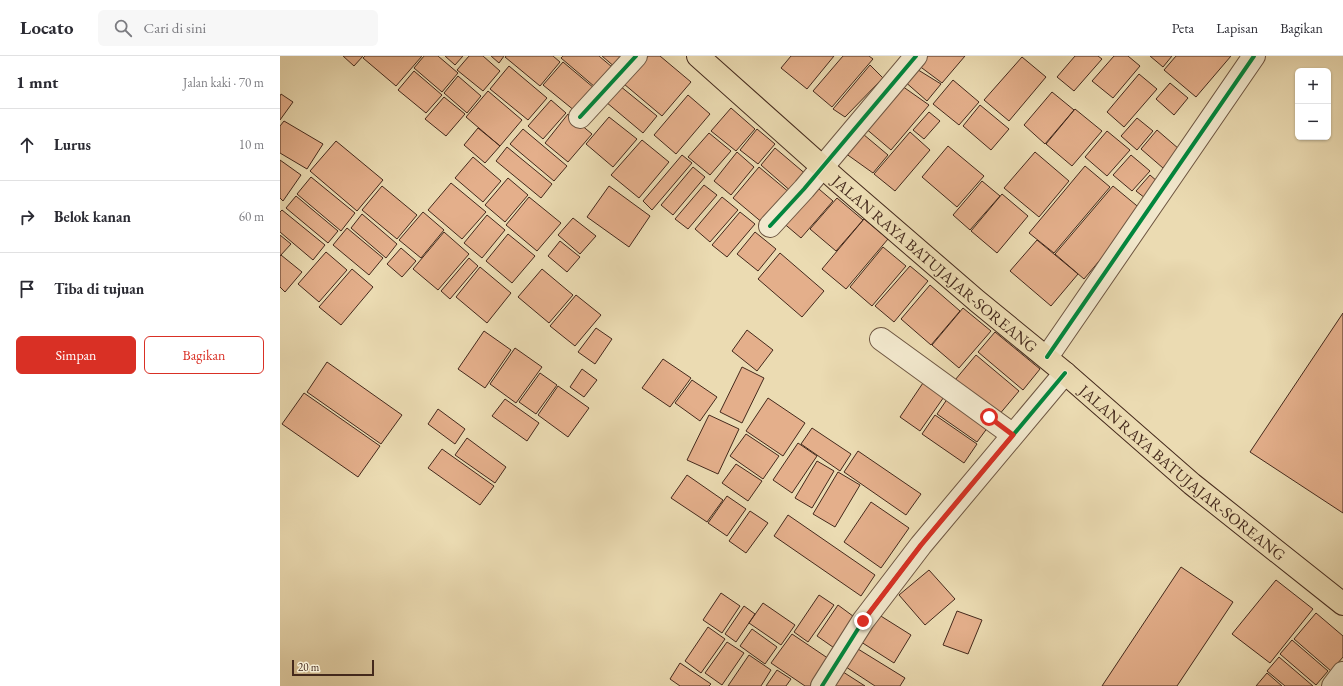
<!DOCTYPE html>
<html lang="id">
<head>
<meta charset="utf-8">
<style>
  :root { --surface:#fff; --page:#f7f7f7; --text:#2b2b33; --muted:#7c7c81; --line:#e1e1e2; --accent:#d93025 }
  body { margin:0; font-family:"EB Garamond",serif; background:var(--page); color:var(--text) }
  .controls { position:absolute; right:12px; top:12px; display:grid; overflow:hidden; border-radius:6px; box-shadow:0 1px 3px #0004 }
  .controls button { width:36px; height:36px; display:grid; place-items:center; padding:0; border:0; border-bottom:1px solid var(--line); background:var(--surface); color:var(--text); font:20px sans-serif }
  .scale { position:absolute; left:12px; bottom:10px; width:82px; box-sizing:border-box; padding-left:4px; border:2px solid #44291c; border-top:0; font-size:11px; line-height:14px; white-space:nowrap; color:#44291c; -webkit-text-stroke:3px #f2e8cd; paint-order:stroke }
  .stop { position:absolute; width:12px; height:12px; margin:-9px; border:3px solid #d93025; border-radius:50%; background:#fff }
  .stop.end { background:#d93025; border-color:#fff; box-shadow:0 1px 4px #0008 }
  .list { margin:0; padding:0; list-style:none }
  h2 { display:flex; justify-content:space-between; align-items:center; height:52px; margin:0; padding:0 16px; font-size:17px }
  h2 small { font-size:13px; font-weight:400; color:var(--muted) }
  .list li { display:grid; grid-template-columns:26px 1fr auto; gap:12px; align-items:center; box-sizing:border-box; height:72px; padding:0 16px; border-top:1px solid var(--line) }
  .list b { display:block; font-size:15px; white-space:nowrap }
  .list em { font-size:13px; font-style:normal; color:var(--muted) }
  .actions { display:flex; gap:8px; padding:12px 16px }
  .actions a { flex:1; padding:9px 0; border:1px solid var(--accent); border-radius:6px; text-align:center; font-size:14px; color:var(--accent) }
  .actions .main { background:var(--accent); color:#fff }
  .icon { flex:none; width:22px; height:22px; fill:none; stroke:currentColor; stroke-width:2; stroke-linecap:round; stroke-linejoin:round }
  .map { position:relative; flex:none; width:1063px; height:630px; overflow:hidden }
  header { display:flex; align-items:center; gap:24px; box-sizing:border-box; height:56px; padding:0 20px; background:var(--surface); border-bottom:1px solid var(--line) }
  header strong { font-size:19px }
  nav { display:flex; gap:22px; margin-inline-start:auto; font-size:14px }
  .search { width:280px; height:36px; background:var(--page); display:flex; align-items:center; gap:10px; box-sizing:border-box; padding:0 14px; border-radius:6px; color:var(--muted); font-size:15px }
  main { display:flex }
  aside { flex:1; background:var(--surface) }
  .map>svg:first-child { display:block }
</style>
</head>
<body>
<header>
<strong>Locato</strong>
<div class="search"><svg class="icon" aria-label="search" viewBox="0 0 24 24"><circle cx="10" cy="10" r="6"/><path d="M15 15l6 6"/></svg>Cari di sini</div>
<nav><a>Peta</a><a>Lapisan</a><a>Bagikan</a></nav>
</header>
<main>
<aside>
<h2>1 mnt<small>Jalan kaki · 70 m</small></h2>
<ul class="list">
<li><svg class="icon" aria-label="ahead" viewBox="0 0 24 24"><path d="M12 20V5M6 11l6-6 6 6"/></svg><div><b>Lurus</b></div><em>10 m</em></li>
<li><svg class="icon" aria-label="right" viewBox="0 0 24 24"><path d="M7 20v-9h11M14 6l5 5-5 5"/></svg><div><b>Belok kanan</b></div><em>60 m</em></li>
<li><svg class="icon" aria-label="arrive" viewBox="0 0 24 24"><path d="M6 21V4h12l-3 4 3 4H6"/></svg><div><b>Tiba di tujuan</b></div></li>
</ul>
<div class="actions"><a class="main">Simpan</a><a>Bagikan</a></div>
</aside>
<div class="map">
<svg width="1063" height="630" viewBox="0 0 1063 630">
  <rect width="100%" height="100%" fill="#ebdbb2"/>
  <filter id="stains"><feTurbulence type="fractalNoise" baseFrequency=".005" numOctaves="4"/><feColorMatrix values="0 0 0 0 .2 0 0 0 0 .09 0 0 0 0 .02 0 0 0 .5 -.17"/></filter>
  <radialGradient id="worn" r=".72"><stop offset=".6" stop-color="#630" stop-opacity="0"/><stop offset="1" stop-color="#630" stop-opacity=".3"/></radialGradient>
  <!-- building -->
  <path fill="#e4af8b" stroke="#44291c" d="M 63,0 L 83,0 L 74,10 Z
    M 85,0 L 142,0 L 116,30 L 83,2 Z
    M 144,0 L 158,0 L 178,17 L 162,36 L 134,12 Z
    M 165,0 L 183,0 L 175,9 Z
    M 189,0 L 203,0 L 220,15 L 203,35 L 177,14 Z
    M 211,0 L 224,0 L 219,7 Z
    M 226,0 L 273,0 L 280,6 L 260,30 L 225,1 Z
    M 283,0 L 319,0 L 332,11 L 315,31 L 281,2 Z
    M 322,0 L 346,0 L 336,12 Z
    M 368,0 L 380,0 L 411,26 L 382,60 L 344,28 Z
    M 511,0 L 554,0 L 527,33 L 501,12 Z
    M 563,0 L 589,0 L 593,3 L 552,51 L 533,35 Z
    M 644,0 L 685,0 L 662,27 L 638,9 Z
    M 795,0 L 818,0 L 822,3 L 794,35 L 777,21 Z
    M 834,0 L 848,0 L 860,10 L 833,42 L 812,25 Z
    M 870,0 L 892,0 L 883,11 Z
    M 896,0 L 951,0 L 916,41 L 884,14 Z
    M 742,1 L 766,21 L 729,65 L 704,44 Z
    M 283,6 L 314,32 L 295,55 L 263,29 Z
    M 590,9 L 603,22 L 565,61 L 553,53 Z
    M 229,10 L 267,42 L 248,64 L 210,33 Z
    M 635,12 L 661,28 L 647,45 L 623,24 Z
    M 134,15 L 162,39 L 146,57 L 118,34 Z
    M 859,18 L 877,33 L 844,71 L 827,56 Z
    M 178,20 L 201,40 L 187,57 L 164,37 Z
    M 673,24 L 699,46 L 679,69 L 653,48 Z
    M 890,27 L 908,42 L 894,59 L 876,43 Z
    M 340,30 L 377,60 L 363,77 L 326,46 Z
    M 622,30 L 649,49 L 611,94 L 584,71 Z
    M 208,35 L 242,64 L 220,90 L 186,61 Z
    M 772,36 L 794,54 L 765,88 L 744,69 Z
    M 1,38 L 13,46 L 0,64 L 0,40 Z
    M 408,39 L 430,58 L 396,98 L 374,79 Z
    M 164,41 L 185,58 L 166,80 L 145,63 Z
    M 271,44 L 286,57 L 263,83 L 248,70 Z
    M 700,49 L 729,73 L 711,94 L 683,70 Z
    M 451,52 L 475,73 L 456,95 L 431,75 Z
    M 795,53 L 822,75 L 792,110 L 766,88 Z
    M 649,56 L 660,65 L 644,83 L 633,74 Z
    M 288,58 L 312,78 L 288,106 L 265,87 Z
    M 329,61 L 357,83 L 333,111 L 306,88 Z
    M 857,62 L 873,75 L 857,94 L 841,80 Z
    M 4,65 L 43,88 L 27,113 L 0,97 L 0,70 Z
    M 198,72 L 220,90 L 205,107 L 184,89 Z
    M 243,73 L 287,110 L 274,125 L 230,88 Z
    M 477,73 L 495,88 L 478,108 L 460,94 Z
    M 577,73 L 608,99 L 593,117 L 565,97 Z
    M 877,74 L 899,93 L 883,112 L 861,93 Z
    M 827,75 L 850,94 L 827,120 L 805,101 Z
    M 630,76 L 650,94 L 615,135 L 594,118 Z
    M 429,77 L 451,95 L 430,119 L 408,101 Z
    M 362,84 L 389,106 L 359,142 L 331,119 Z
    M 56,85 L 103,124 L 77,155 L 30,115 Z
    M 668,90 L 704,120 L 677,151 L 642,121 Z
    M 227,91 L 272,128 L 261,142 L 216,105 Z
    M 495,92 L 528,120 L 513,137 L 481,109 Z
    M 457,96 L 474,111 L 451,139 L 434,125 Z
    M 755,96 L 789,125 L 759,161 L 724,132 Z
    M 402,99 L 412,107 L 372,154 L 363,145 Z
    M 851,99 L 870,115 L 852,135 L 833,119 Z
    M 193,101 L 221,125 L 203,146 L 175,122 Z
    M 0,104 L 21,119 L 3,145 L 0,142 Z
    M 805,110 L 830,131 L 774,197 L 749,177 Z
    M 413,111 L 425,121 L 393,159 L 381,149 Z
    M 479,111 L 510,137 L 484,168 L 453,142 Z
    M 870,119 L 878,126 L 865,142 L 856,135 Z
    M 31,121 L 75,157 L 61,175 L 17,138 Z
    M 228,122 L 248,139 L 225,166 L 205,149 Z
    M 702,125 L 720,140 L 690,174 L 673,159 Z
    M 171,127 L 206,156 L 182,183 L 148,154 Z
    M 533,128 L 553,145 L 521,182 L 501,165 Z
    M 424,129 L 437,139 L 408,173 L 395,163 Z
    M 102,130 L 137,159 L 117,183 L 82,154 Z
    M 329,130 L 370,160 L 349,191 L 307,161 Z
    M 833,130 L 862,154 L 804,223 L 775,198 Z
    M 722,138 L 748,160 L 717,197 L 691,175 Z
    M 16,140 L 58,175 L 48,187 L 6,152 Z
    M 249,141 L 281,167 L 257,195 L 226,169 Z
    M 442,141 L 458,154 L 430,186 L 415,173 Z
    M 557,142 L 583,164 L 556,195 L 530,173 Z
    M 2,154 L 45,189 L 33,204 L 0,176 L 0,156 Z
    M 143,156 L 164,174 L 141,202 L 119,184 Z
    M 460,156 L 475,168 L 447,201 L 432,189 Z
    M 82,158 L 117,188 L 106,202 L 71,172 Z
    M 207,159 L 225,174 L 202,202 L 184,187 Z
    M 293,162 L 316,180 L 300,198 L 278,179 Z
    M 584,163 L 608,183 L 566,233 L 542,213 Z
    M 67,172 L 103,202 L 89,219 L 53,189 Z
    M 164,176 L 189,198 L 158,234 L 133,213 Z
    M 475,176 L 496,193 L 478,215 L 457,198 Z
    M 228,178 L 255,200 L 232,227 L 206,205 Z
    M 0,179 L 11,188 L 0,200 Z
    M 757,184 L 798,218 L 771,250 L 730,215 Z
    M 280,185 L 300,201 L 287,216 L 268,200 Z
    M 603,191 L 626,210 L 592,250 L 570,231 Z
    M 121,192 L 136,205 L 122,221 L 107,208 Z
    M 46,196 L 67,214 L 39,246 L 18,228 Z
    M 500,197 L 544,235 L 522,261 L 478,223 Z
    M 1,199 L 22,216 L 5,236 L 0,231 L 0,200 Z
    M 189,202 L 198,210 L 170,243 L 161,235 Z
    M 630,210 L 648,225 L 614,266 L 595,250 Z
    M 200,211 L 231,237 L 207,267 L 176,241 Z
    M 72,213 L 93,231 L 61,269 L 39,251 Z
    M 262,213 L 293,239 L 269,267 L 238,241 Z
    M 650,229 L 680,255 L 651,289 L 621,263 Z
    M 296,239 L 321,259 L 295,290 L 270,270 Z
    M 683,252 L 711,275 L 679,312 L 652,289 Z
    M 1063,257 L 1063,457 L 970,396 Z
    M 316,272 L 332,283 L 315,308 L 298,296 Z
    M 467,274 L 493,294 L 477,315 L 452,295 Z
    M 204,275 L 231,294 L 205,332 L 178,313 Z
    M 715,276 L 760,313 L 743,334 L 698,296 Z
    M 235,292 L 262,311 L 236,347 L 210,328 Z
    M 696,299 L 739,335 L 718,360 L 675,324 Z
    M 383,303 L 411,322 L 390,351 L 362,332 Z
    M 47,306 L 122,359 L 101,388 L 27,336 Z
    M 462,311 L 484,322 L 462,367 L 440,356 Z
    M 302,313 L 317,324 L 304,341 L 290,331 Z
    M 260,317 L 277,329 L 256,358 L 239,346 Z
    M 412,324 L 437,341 L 420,365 L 395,347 Z
    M 645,324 L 666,338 L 640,375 L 620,361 Z
    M 278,330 L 309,352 L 288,381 L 258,359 Z
    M 24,337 L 100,390 L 78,421 L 2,368 Z
    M 670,339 L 711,367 L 697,386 L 657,358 Z
    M 488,342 L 525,367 L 503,400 L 466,375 Z
    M 225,343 L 259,367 L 247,385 L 212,360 Z
    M 158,353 L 185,373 L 175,388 L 148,368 Z
    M 429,359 L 459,373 L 438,418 L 407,404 Z
    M 655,359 L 697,388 L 684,407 L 642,378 Z
    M 532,372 L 571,398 L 560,415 L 521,388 Z
    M 466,378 L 499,400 L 483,423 L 450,400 Z
    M 187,382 L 226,411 L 215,427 L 175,399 Z
    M 518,387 L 537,400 L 512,437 L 493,424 Z
    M 162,393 L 214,430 L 200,449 L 148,412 Z
    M 578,395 L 641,438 L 626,459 L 564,416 Z
    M 537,405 L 554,415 L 532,452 L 515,442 Z
    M 456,408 L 482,425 L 468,445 L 442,427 Z
    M 558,416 L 580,429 L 555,471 L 533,458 Z
    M 407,419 L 443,444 L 427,466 L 391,442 Z
    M 447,440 L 466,453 L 447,480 L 428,467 Z
    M 591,446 L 629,472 L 601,512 L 564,486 Z
    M 470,455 L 488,467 L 466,497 L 449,485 Z
    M 508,459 L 595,519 L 581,540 L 494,480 Z
    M 901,511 L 953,546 L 897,630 L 822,630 Z
    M 649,514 L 675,543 L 645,569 L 619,539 Z
    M 996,524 L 1033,553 L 990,607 L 952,578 Z
    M 441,537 L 460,550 L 442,577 L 423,564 Z
    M 539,539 L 554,549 L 528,586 L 514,576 Z
    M 483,547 L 515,569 L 501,589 L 469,567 Z
    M 558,549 L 581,566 L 560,596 L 537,580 Z
    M 464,550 L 475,558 L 456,586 L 445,578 Z
    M 677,555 L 702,564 L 688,598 L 663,589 Z
    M 596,557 L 631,579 L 614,607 L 578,584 Z
    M 1036,557 L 1063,580 L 1063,601 L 1051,615 L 1014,583 Z
    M 428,571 L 445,583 L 421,617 L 405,605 Z
    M 472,573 L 497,591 L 485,608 L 460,590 Z
    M 512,578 L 555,607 L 539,630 L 525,630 L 491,607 Z
    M 1012,584 L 1048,615 L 1036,629 L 1000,598 Z
    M 447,586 L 464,597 L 442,629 L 425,617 Z
    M 578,593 L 625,622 L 620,630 L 595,630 L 566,611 Z
    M 469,599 L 491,614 L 481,630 L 448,630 Z
    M 999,601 L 1033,630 L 1005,630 L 987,615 Z
    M 400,607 L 431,628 L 429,630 L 400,630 L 390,623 Z
    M 497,614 L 511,623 L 506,630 L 486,630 Z
    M 560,614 L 585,630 L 550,630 Z
    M 987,617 L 1002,630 L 976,630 Z"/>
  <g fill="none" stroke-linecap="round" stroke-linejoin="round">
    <defs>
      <path id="minor" d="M 300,61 L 356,0
        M 490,170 L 524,133 L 636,0
        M 601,283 L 733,379
        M 767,301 L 974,0
        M 542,630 L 583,565 L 641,489 L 785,317
        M 1053,630 L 1063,617"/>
      <g id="highway">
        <path id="s1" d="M 418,0 L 558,125 L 697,245 L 785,317 L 912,428 L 1063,548"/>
      </g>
    </defs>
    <!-- minor casing -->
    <use href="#minor" stroke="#6e5642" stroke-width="24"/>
    <!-- highway casing -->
    <use href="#highway" stroke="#44291c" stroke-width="24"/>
    <!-- minor -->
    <use href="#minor" stroke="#f2e8cd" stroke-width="22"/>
    <!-- highway -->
    <use href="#highway" stroke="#ebdbb2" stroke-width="22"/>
    <defs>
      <path id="cycleway" d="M 300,61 L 356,0
        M 490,170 L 524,133 L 636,0
        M 767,301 L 974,0
        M 542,630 L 583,565 L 641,489 L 785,317"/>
    </defs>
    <!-- cycleway casing -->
    <use href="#cycleway" stroke="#f2e8cd" stroke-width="6"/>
    <!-- cycleway -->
    <use href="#cycleway" stroke="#00873e" stroke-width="4"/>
  </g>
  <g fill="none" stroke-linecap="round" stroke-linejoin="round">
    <!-- route -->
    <path stroke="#d93025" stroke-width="5" d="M 583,565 L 641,489 L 733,379 L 709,361"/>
  </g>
  <g text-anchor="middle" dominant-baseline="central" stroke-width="4" stroke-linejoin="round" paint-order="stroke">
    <!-- street labels -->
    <g font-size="16" fill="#44291c" stroke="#f2e8cd">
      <text stroke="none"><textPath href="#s1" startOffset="315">JALAN RAYA BATUJAJAR-SOREANG</textPath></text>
      <text stroke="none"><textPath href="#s1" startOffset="639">JALAN RAYA BATUJAJAR-SOREANG</textPath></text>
    </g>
  </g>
  <rect width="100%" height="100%" filter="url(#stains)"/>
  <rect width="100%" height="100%" fill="url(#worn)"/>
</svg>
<div class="controls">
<button>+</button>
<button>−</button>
</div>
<div class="scale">20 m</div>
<div class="stop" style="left:709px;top:361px"></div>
<div class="stop end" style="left:583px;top:565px"></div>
</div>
</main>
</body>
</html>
